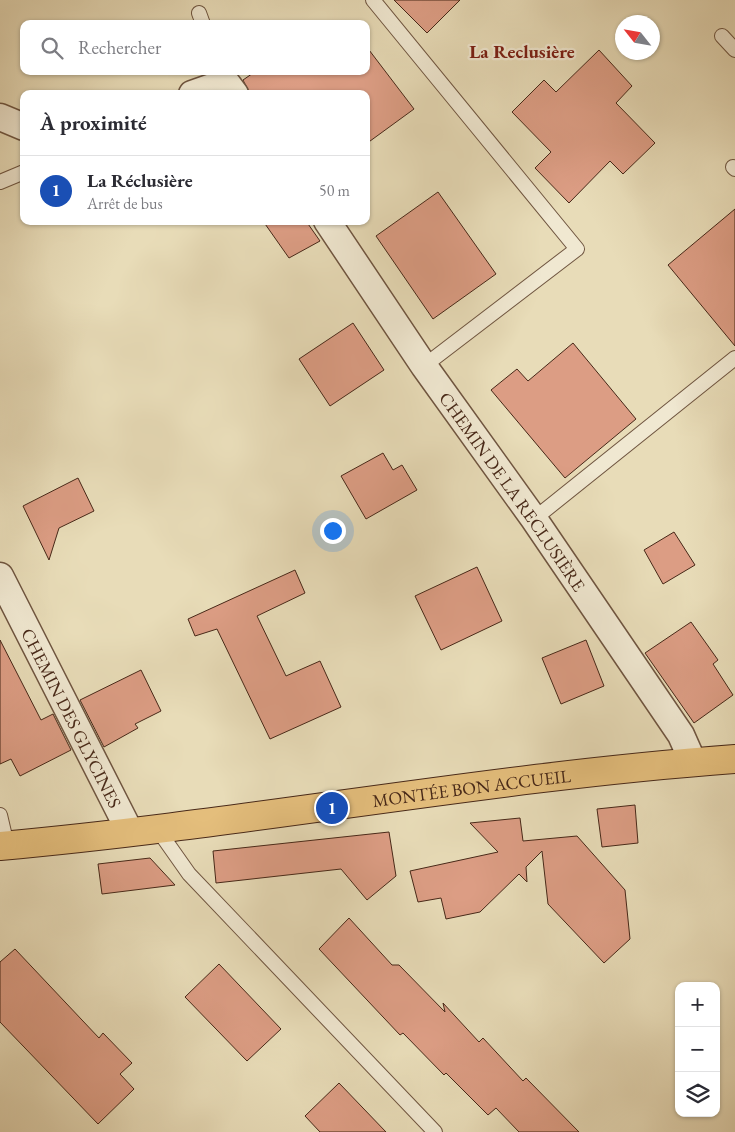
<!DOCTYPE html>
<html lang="fr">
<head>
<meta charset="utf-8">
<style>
  :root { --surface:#fff; --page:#f2f2f3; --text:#2b2b33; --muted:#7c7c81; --line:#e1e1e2; --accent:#ea580c }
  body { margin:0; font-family:"EB Garamond",serif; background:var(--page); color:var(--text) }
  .controls { position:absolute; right:15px; bottom:15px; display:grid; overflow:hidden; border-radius:10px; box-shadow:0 1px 4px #0004 }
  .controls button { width:45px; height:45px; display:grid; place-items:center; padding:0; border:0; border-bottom:1px solid var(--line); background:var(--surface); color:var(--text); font:25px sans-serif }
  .compass { position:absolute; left:615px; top:15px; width:45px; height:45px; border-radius:50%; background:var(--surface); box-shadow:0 1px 4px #0004; rotate:301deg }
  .you { position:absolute; left:332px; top:530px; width:18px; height:18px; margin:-12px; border:4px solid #fff; border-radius:50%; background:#1a73e8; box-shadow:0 0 0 8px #1a73e833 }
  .badge { display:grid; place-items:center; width:32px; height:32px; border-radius:50%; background:var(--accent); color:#fff; font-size:16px; font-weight:700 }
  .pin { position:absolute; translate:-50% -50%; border:2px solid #fff; box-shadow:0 1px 5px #0006 }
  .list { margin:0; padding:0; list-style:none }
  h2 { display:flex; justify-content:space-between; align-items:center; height:65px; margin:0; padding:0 20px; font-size:21px }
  h2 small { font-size:16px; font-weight:400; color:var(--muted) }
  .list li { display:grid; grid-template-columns:32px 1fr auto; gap:15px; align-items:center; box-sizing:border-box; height:70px; padding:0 20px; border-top:1px solid var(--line) }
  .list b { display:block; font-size:19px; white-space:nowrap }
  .list p { margin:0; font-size:16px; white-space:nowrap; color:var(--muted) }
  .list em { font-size:16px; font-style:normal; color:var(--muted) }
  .icon { flex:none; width:28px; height:28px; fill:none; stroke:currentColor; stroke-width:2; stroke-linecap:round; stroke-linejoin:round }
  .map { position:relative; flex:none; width:735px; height:1132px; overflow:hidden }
  .search { position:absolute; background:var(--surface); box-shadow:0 1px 4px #0004; left:20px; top:20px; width:350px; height:55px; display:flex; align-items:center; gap:12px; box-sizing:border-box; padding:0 18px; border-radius:10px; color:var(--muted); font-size:19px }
  .panel { position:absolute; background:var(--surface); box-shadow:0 1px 4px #0004; left:20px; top:90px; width:350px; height:135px; border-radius:10px }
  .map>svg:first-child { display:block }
</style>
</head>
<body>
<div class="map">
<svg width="735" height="1132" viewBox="0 0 735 1132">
  <rect width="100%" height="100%" fill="#e8dcb8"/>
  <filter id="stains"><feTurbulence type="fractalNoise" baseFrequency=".004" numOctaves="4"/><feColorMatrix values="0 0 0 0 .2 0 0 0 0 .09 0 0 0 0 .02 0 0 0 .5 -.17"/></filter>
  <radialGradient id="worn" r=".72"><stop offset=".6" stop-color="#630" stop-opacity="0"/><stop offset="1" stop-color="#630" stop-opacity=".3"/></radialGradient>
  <!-- building -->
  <path fill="#dc9d84" stroke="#472818" d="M 394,0 L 460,0 L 427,33 Z
    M 366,46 L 414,109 L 366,144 L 366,94 L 250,94 L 243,80 L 256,71 L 366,71 Z
    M 599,50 L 632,86 L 616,103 L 655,143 L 623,174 L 610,161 L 569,203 L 535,168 L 551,152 L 512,112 L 544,80 L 556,92 Z
    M 438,192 L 496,274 L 433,319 L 376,236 Z
    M 735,209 L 735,346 L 668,265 Z
    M 263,221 L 306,221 L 320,241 L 289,258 Z
    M 353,323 L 384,370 L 330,406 L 299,359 Z
    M 573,343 L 636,419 L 565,478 L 491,390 L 517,369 L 528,381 Z
    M 383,453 L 393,470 L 402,465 L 417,490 L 366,519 L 341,476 Z
    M 78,478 L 94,511 L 59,528 L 49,560 L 23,506 Z
    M 674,532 L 695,565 L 663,584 L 644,550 Z
    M 477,567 L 502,621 L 441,650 L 415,596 Z
    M 295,570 L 305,593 L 257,616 L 286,676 L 320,661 L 341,707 L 270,739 L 217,629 L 195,636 L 188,619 Z
    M 691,622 L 718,660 L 713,664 L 733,695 L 694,723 L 645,653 Z
    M 0,640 L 41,720 L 53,714 L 71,750 L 20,776 L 11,759 L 0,764 Z
    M 586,640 L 604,686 L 561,704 L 542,658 Z
    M 141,670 L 161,711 L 135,724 L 138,728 L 104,747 L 80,700 Z
    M 635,805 L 638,843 L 602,847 L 597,809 Z
    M 520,818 L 523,841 L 577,836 L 625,890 L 630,939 L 604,963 L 548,904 L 542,851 L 526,867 L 527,882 L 519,874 L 480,912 L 446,919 L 441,898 L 418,902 L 410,871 L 498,852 L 470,823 Z
    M 389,832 L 396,876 L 367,900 L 341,869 L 216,883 L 213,851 Z
    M 150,858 L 175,885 L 102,894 L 98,864 Z
    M 349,918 L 392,965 L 399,965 L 445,1012 L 443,1003 L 479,1042 L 483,1038 L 523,1081 L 526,1078 L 579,1132 L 519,1132 L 496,1108 L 488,1115 L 446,1073 L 444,1075 L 403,1033 L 400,1035 L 319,949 Z
    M 15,949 L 99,1038 L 103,1033 L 132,1063 L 120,1074 L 134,1089 L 98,1124 L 0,1022 L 0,962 Z
    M 219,964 L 281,1029 L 247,1061 L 185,997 Z
    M 339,1083 L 386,1132 L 320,1132 L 305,1116 Z"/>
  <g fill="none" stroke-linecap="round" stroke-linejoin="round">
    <defs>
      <path id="lane" d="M 373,0 L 577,249 L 424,366
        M 199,13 L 203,24
        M 722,36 L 735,50
        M 733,167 L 735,169
        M 0,182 L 24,172
        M 534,519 L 735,358
        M 0,815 L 7,845
        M 158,830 L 189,874 L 435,1132"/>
      <g id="street">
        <path d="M 192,94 L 226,82 L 235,94"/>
        <path d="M 0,117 L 24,127"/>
        <path id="s1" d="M 327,221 L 424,366 L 534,519 L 681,735 L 693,762"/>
        <path id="s2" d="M 0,576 L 130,832"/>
      </g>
      <g id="primary">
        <path id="s3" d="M 0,846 C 246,824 489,777 735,759"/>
      </g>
    </defs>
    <!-- lane casing -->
    <use href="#lane" stroke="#6f5540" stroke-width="16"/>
    <!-- street casing -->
    <use href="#street" stroke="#6f5540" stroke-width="29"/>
    <!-- primary casing -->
    <use href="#primary" stroke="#472818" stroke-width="30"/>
    <!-- lane -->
    <use href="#lane" stroke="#f0e8d1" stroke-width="14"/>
    <!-- street -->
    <use href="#street" stroke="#f0e8d1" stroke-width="26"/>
    <!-- primary -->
    <use href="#primary" stroke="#e4be7c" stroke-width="28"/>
  </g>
  <g text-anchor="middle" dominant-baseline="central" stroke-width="4.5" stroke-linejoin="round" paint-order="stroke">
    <!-- street labels -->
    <g font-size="18" fill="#472818" stroke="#f0e8d1">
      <text stroke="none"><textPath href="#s1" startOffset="328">CHEMIN DE LA RECLUSIÈRE</textPath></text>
      <text stroke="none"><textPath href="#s2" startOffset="159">CHEMIN DES GLYCINES</textPath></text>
      <text stroke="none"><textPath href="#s3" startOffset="475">MONTÉE BON ACCUEIL</textPath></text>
    </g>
    <!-- neighbourhood labels -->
    <g font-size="19" font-weight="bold" fill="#7a1f14" stroke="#f0e8d1">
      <text x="522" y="51">La Reclusière</text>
    </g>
  </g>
  <rect width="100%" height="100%" filter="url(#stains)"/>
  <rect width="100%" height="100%" fill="url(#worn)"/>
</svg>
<div class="controls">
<button>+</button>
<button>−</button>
<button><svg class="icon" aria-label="layers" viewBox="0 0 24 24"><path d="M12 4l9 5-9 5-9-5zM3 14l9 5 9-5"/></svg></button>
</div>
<svg class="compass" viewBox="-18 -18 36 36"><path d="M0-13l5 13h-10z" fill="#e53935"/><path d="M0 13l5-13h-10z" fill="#7c7c81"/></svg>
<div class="you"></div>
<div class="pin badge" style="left:332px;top:808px;background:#1a4fb4">1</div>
<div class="search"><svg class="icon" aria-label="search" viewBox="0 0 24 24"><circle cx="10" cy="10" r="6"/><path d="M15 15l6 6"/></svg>Rechercher</div>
<section class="panel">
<h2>À proximité<small></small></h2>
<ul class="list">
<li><span class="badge" style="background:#1a4fb4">1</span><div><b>La Réclusière</b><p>Arrêt de bus</p></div><em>50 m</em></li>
</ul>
</section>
</div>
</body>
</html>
